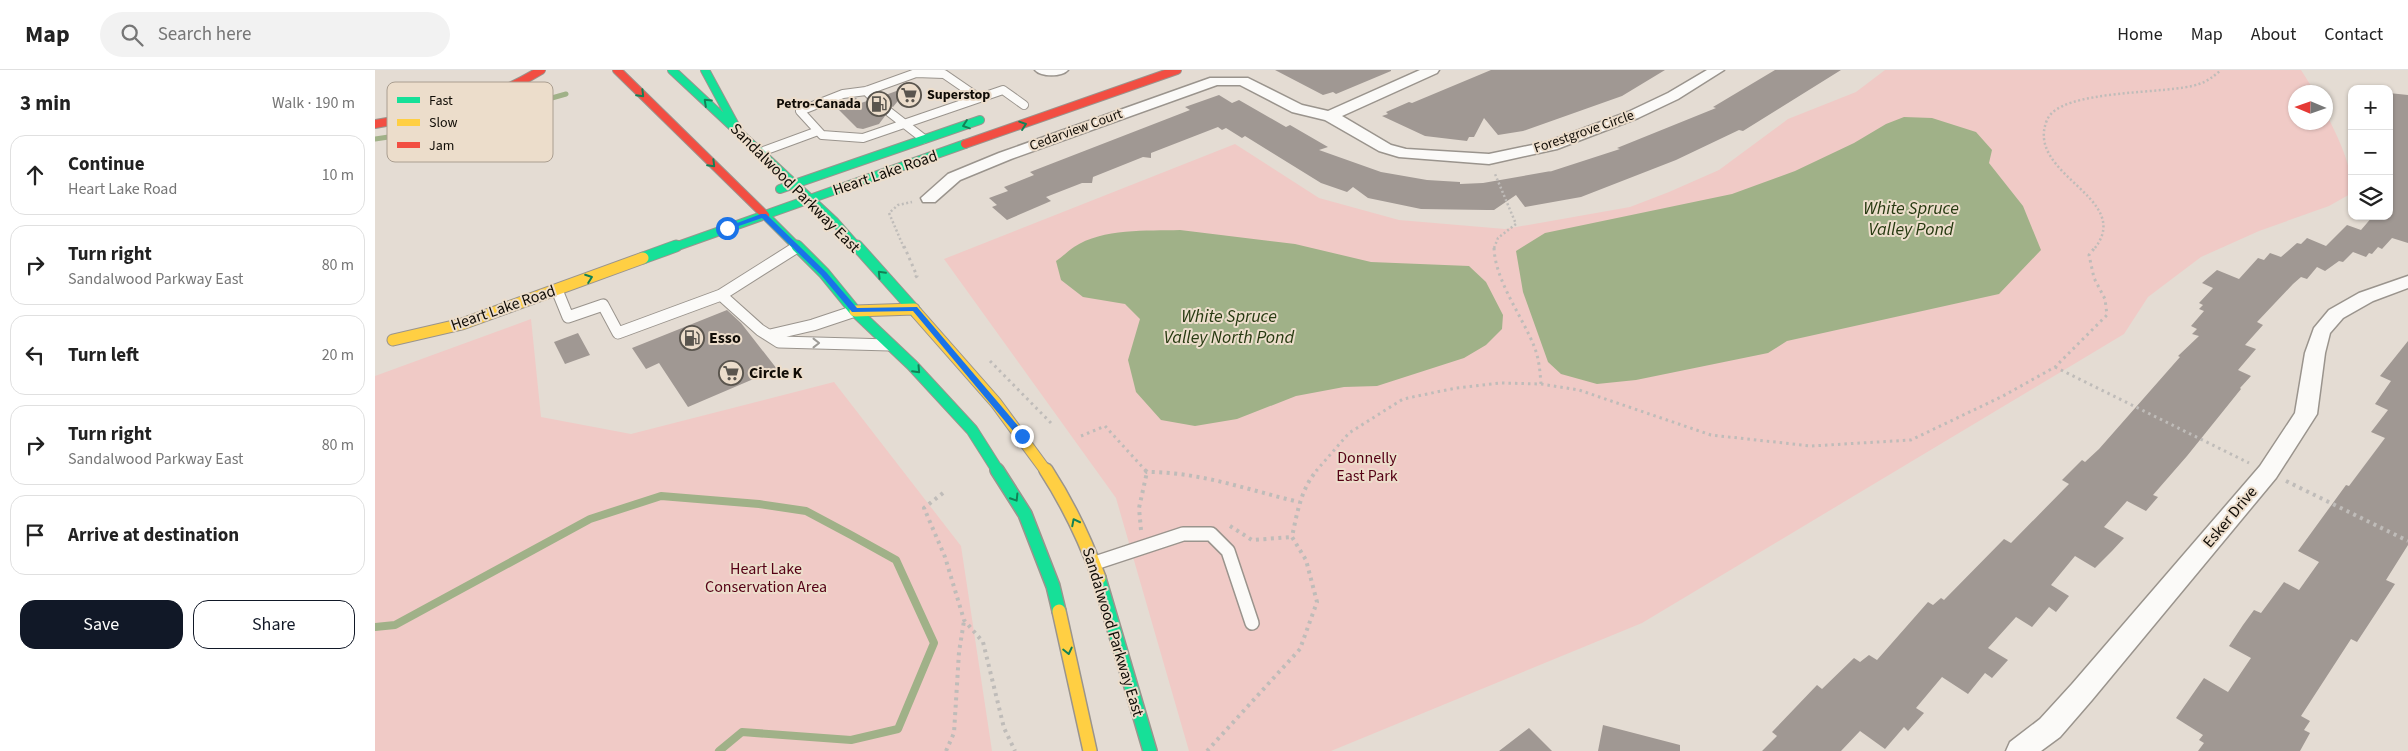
<!DOCTYPE html>
<html lang="en">
<head>
<meta charset="utf-8">
<style>
  :root { --surface:#fff; --page:#f2f2f2; --text:#222; --muted:#767676; --line:#e0e0e0; --accent:#111827 }
  body { margin:0; font-family:"Source Sans 3",sans-serif; background:var(--page); color:var(--text) }
  .controls { position:absolute; right:15px; top:15px; display:grid; overflow:hidden; border-radius:10px; box-shadow:0 1px 4px #0004 }
  .controls button { width:45px; height:45px; display:grid; place-items:center; padding:0; border:0; border-bottom:1px solid var(--line); background:var(--surface); color:var(--text); font:25px sans-serif }
  .compass { position:absolute; left:1913px; top:15px; width:45px; height:45px; border-radius:50%; background:var(--surface); box-shadow:0 1px 4px #0004; rotate:272deg }
  .stop { position:absolute; width:15px; height:15px; margin:-11px; border:4px solid #1a73e8; border-radius:50%; background:#fff }
  .stop.end { background:#1a73e8; border-color:#fff; box-shadow:0 1px 5px #0008 }
  .list { margin:0; padding:0; list-style:none }
  h2 { display:flex; justify-content:space-between; align-items:center; height:65px; margin:0; padding:0 20px; font-size:21px }
  h2 small { font-size:16px; font-weight:400; color:var(--muted) }
  .list li { display:grid; grid-template-columns:32px 1fr auto; gap:15px; align-items:center; box-sizing:border-box; height:80px; margin:0 10px 10px; padding:0 10px; border:1px solid var(--line); border-radius:15px }
  .list b { display:block; font-size:19px; white-space:nowrap }
  .list p { margin:0; font-size:16px; white-space:nowrap; color:var(--muted) }
  .list em { font-size:16px; font-style:normal; color:var(--muted) }
  .actions { display:flex; gap:10px; padding:15px 20px }
  .actions a { flex:1; padding:11px 0; border:1px solid var(--accent); border-radius:15px; text-align:center; font-size:18px; color:var(--accent) }
  .actions .main { background:var(--accent); color:#fff }
  .icon { flex:none; width:28px; height:28px; fill:none; stroke:currentColor; stroke-width:2; stroke-linecap:round; stroke-linejoin:round }
  .map { position:relative; flex:none; width:2033px; height:681px; overflow:hidden }
  header { display:flex; align-items:center; gap:30px; box-sizing:border-box; height:70px; padding:0 25px; background:var(--surface); border-bottom:1px solid var(--line) }
  header strong { font-size:24px }
  nav { display:flex; gap:28px; margin-inline-start:auto; font-size:18px }
  .search { width:350px; height:45px; background:var(--page); display:flex; align-items:center; gap:12px; box-sizing:border-box; padding:0 18px; border-radius:28px; color:var(--muted); font-size:19px }
  main { display:flex }
  aside { flex:1; background:var(--surface) }
  .map>svg:first-child { display:block }
</style>
</head>
<body>
<header>
<strong>Map</strong>
<div class="search"><svg class="icon" aria-label="search" viewBox="0 0 24 24"><circle cx="10" cy="10" r="6"/><path d="M15 15l6 6"/></svg>Search here</div>
<nav><a>Home</a><a>Map</a><a>About</a><a>Contact</a></nav>
</header>
<main>
<aside>
<h2>3 min<small>Walk · 190 m</small></h2>
<ul class="list">
<li><svg class="icon" aria-label="ahead" viewBox="0 0 24 24"><path d="M12 20V5M6 11l6-6 6 6"/></svg><div><b>Continue</b><p>Heart Lake Road</p></div><em>10 m</em></li>
<li><svg class="icon" aria-label="right" viewBox="0 0 24 24"><path d="M7 20v-9h11M14 6l5 5-5 5"/></svg><div><b>Turn right</b><p>Sandalwood Parkway East</p></div><em>80 m</em></li>
<li><svg class="icon" aria-label="left" viewBox="0 0 24 24"><path d="M17 20v-9H6M10 6l-5 5 5 5"/></svg><div><b>Turn left</b></div><em>20 m</em></li>
<li><svg class="icon" aria-label="right" viewBox="0 0 24 24"><path d="M7 20v-9h11M14 6l5 5-5 5"/></svg><div><b>Turn right</b><p>Sandalwood Parkway East</p></div><em>80 m</em></li>
<li><svg class="icon" aria-label="arrive" viewBox="0 0 24 24"><path d="M6 21V4h12l-3 4 3 4H6"/></svg><div><b>Arrive at destination</b></div></li>
</ul>
<div class="actions"><a class="main">Save</a><a>Share</a></div>
</aside>
<div class="map">
<svg width="2033" height="681" viewBox="0 0 2033 681">
  <rect width="100%" height="100%" fill="#e4dcd3"/>
  <!-- green -->
  <path fill="#f0cac6" d="M 1510,0 L 1926,0 L 1940,22 L 1920,22 L 1920,52 L 1950,52 L 1951,43 C 1963,68 1977,94 1977,123 L 1954,136 L 1884,161 L 1826,187 L 1773,227 L 1749,264 L 1267,553 L 956,681 L 814,681 L 741,428 L 569,189 L 860,74 L 944,128 L 1024,150 L 1130,159 L 1255,137 L 1294,122 L 1344,100 L 1413,49 L 1481,22 Z
    M 156,249 L 166,347 L 256,364 L 459,312 L 586,476 L 617,681 L 0,681 L 0,306 Z"/>
  <!-- water -->
  <path fill="#a0b188" d="M 1529,47 L 1557,48 L 1601,62 L 1617,80 L 1614,93 L 1648,136 L 1666,180 L 1624,224 L 1412,271 L 1393,283 L 1261,310 L 1222,314 L 1186,304 L 1173,292 L 1148,222 L 1141,181 L 1170,163 L 1357,124 L 1420,101 L 1479,73 L 1511,54 Z
    M 805,160 L 920,174 L 996,192 L 1094,196 L 1111,212 L 1128,245 L 1127,259 L 1111,275 L 1089,288 L 1002,316 L 969,317 L 921,326 L 862,349 L 820,356 L 786,350 L 761,322 L 753,290 L 765,249 L 750,234 L 708,227 L 686,210 L 681,191 C 687,187 693,181 699,177 C 728,158 772,161 805,160 Z"/>
  <g fill="none" stroke-linecap="round" stroke-linejoin="round">
    <!-- stream-far1 -->
    <path stroke="#a0b188" stroke-width="5" d="M 0,69 L 67,59 L 191,24"/>
    <!-- stream -->
    <path stroke="#a0b188" stroke-width="8" d="M 0,557 L 20,555 L 215,449 L 286,426 L 384,434 L 431,441 L 476,465 L 521,490 L 559,573 L 523,659 L 476,670 L 367,662 L 344,681"/>
  </g>
  <!-- building -->
  <path fill="#a09893" d="M 900,0 L 1016,0 L 1016,1 L 961,24 L 958,22 L 948,25 Z
    M 1116,0 L 1290,0 L 1247,26 L 1148,61 L 1123,65 L 1109,48 L 1099,67 L 1094,67 L 1092,71 L 1050,66 L 1007,46 L 1013,44 L 1011,42 L 1034,32 L 1037,33 Z
    M 1400,0 L 1466,0 L 1368,61 L 1364,60 L 1301,90 L 1206,127 L 1150,137 L 1141,125 L 1119,140 L 1112,140 L 1046,139 L 993,128 L 978,117 L 972,122 L 946,113 L 870,66 L 867,68 L 851,58 L 847,60 L 843,57 L 776,83 L 776,88 L 768,87 L 718,107 L 717,113 L 707,113 L 671,127 L 676,131 L 632,150 L 617,137 L 622,135 L 614,128 L 633,121 L 629,117 L 659,105 L 655,102 L 815,40 L 810,37 L 844,25 L 857,33 L 864,30 L 911,57 L 915,55 L 953,77 L 944,80 L 1006,102 L 1052,110 L 1085,112 L 1085,114 L 1108,113 L 1176,101 L 1174,102 L 1245,79 L 1242,78 L 1341,38 L 1338,37 Z
    M 535,16 L 518,37 L 508,32 L 505,27 Z
    M 2014,23 L 2033,25 L 2033,173 L 2017,168 L 2007,179 L 2003,177 L 1997,184 L 1994,183 L 1991,187 L 1978,182 L 1968,192 L 1964,191 L 1950,201 L 1942,197 L 1932,209 L 1926,207 L 1918,214 L 1882,252 L 1888,255 L 1870,275 L 1881,279 L 1863,300 L 1876,306 L 1865,318 L 1866,319 L 1812,386 L 1778,425 L 1783,427 L 1771,441 L 1752,431 L 1729,457 L 1749,468 L 1737,481 L 1720,498 L 1700,486 L 1676,515 L 1694,526 L 1681,542 L 1674,537 L 1657,557 L 1641,547 L 1613,578 L 1633,590 L 1617,608 L 1610,603 L 1593,624 L 1567,607 L 1541,638 L 1549,643 L 1533,661 L 1529,657 L 1510,679 L 1485,661 L 1466,681 L 1387,681 L 1402,666 L 1397,662 L 1442,615 L 1447,619 L 1479,588 L 1485,592 L 1494,585 L 1502,590 L 1553,532 L 1558,535 L 1566,528 L 1569,530 L 1629,469 L 1636,473 L 1694,414 L 1687,410 L 1707,390 L 1710,392 L 1724,379 L 1805,287 L 1803,286 L 1824,266 L 1817,264 L 1822,259 L 1816,256 L 1829,241 L 1824,239 L 1828,235 L 1824,233 L 1838,218 L 1827,213 L 1842,200 L 1864,209 L 1883,188 L 1889,190 L 1895,183 L 1906,187 L 1922,173 L 1926,174 L 1932,168 L 1951,176 L 1972,155 L 1986,160 L 1998,146 L 2014,146 Z
    M 481,28 L 486,33 L 492,31 L 503,38 L 510,46 L 504,54 L 488,59 L 482,58 L 458,34 Z
    M 352,240 L 366,253 L 402,299 L 313,337 L 284,293 L 271,299 L 257,278 Z
    M 203,263 L 215,285 L 190,294 L 179,272 Z
    M 2033,271 L 2033,475 L 2011,510 L 2020,514 L 1982,572 L 1976,569 L 1926,646 L 1935,651 L 1929,660 L 1935,663 L 1925,681 L 1823,681 L 1829,673 L 1824,670 L 1828,665 L 1801,648 L 1829,608 L 1853,622 L 1876,588 L 1854,576 L 1868,555 L 1879,540 L 1886,543 L 1909,512 L 1924,520 L 1944,492 L 1923,481 L 1971,415 L 1974,416 L 2010,368 L 1996,362 L 2013,340 L 2000,334 L 2016,311 L 2005,306 Z
    M 1228,655 L 1305,675 L 1305,681 L 1223,681 Z
    M 1154,658 L 1177,681 L 1124,681 Z"/>
  <g fill="none" stroke-linecap="round" stroke-linejoin="round">
    <defs>
      <path id="lane-far2" d="M 491,21 L 502,32
        M 604,28 L 569,4 L 541,3 L 491,21 L 468,24 L 425,41 L 447,65 L 488,68 L 628,20 L 649,35
        M 509,38 L 549,69
        M 386,82 L 443,61"/>
      <path id="lane-far1" d="M 182,220 L 193,247 L 228,235 L 243,263 L 346,225 L 422,177
        M 346,225 L 385,260 L 404,272 L 515,275
        M 395,265 L 438,255 L 480,241"/>
      <path id="lane" d="M 720,493 L 808,464 L 836,464 L 853,481 L 877,553"/>
      <path id="street" d="M 660,0 L 693,0 C 687,7 666,7 660,0 Z
        M 1045,0 L 1064,0 L 1062,3 L 967,46 L 1016,75 L 1031,79 L 1114,84 L 1172,72 L 1253,42 L 1293,23 L 1332,0 L 1349,0 L 1303,29 L 1263,48 L 1182,79 L 1114,94 L 1024,87 L 1004,81 L 950,50 L 917,42 L 865,15 L 842,15 L 636,89 L 585,110 L 560,132 L 548,132 L 546,128 L 573,104 L 624,83 L 835,8 L 873,8 L 927,35 L 953,41 Z
        M 2033,206 L 2033,218 L 1998,231 L 1968,248 L 1955,263 L 1950,283 L 1942,344 L 1901,408 L 1717,630 L 1685,667 L 1666,681 L 1631,681 L 1635,672 L 1665,649 L 1697,614 L 1885,396 L 1920,343 L 1930,283 L 1939,258 L 1954,240 L 1984,223 Z"/>
      <path id="fast-far2" d="M 297,0 L 460,152 L 483,178
        M 330,0 L 363,61
        M 405,119 L 605,50
        M 390,145 L 423,178
        M 297,178 L 590,74"/>
      <path id="fast-far1" d="M 422,176 L 449,203 L 480,241 L 537,295 L 597,360 L 623,401
        M 482,176 L 541,242
        M 268,188 L 301,176"/>
      <path id="fast" d="M 622,400 L 650,444 L 678,516 L 684,541
        M 724,508 L 775,681"/>
      <path id="slow-far1" d="M 480,241 L 539,239
        M 541,242 L 621,333 L 671,401
        M 18,270 L 87,254 L 268,188"/>
      <path id="slow" d="M 671,400 C 693,434 710,469 724,508
        M 684,541 L 715,681"/>
      <path id="jam" d="M 242,0 L 390,145
        M 0,54 C 59,44 115,32 166,0
        M 590,74 L 802,0"/>
    </defs>
    <!-- lane-far2 casing -->
    <use href="#lane-far2" stroke="#9a948d" stroke-width="10"/>
    <!-- lane-far1 casing -->
    <use href="#lane-far1" stroke="#9a948d" stroke-width="13"/>
    <!-- lane casing -->
    <use href="#lane" stroke="#9a948d" stroke-width="16"/>
    <!-- street casing -->
    <use href="#street" stroke="#9a948d" stroke-width="3"/>
    <!-- fast-far2 casing -->
    <use href="#fast-far2" stroke="#9a948d" stroke-width="10"/>
    <!-- fast-far1 casing -->
    <use href="#fast-far1" stroke="#9a948d" stroke-width="13"/>
    <!-- fast casing -->
    <use href="#fast" stroke="#9a948d" stroke-width="16"/>
    <!-- slow-far1 casing -->
    <use href="#slow-far1" stroke="#9a948d" stroke-width="13"/>
    <!-- slow casing -->
    <use href="#slow" stroke="#9a948d" stroke-width="16"/>
    <!-- jam casing -->
    <use href="#jam" stroke="#9a948d" stroke-width="10"/>
    <!-- path-far2 -->
    <path stroke="#bfbcb9" stroke-width="2.5" stroke-dasharray="2 2.5" stroke-linecap="butt" d="M 529,178 L 514,143 L 523,135 L 537,132
      M 1119,178 L 1123,168 L 1141,154 L 1120,104
      M 1720,178 C 1759,127 1649,105 1672,50 C 1685,18 1794,25 1824,14 C 1833,11 1839,6 1846,0"/>
    <!-- path-far1 -->
    <path stroke="#bfbcb9" stroke-width="3" stroke-dasharray="2.5 4" stroke-linecap="butt" d="M 529,176 L 542,206 L 539,208
      M 615,291 L 676,353
      M 1680,297 L 1874,393
      M 1166,314 L 1204,320 L 1336,365 L 1436,376 L 1536,370 L 1628,326 L 1680,297 L 1732,245 L 1730,229 L 1719,208 L 1714,185 L 1721,176
      M 706,366 L 730,356 L 771,401
      M 941,401 L 974,363 L 1028,329 L 1081,318 L 1125,313 L 1166,314 C 1165,301 1164,288 1159,276 C 1147,246 1119,209 1119,176"/>
    <!-- path -->
    <path stroke="#bfbcb9" stroke-width="4" stroke-dasharray="3 4.5" stroke-linecap="butt" d="M 770,400 L 772,402 C 826,402 873,420 924,432
      M 1911,411 L 2033,471
      M 568,423 L 549,438 L 570,487 L 589,550 L 608,572 L 629,658 L 640,681
      M 855,456 L 877,470 L 917,467
      M 766,460 L 764,438 L 772,402
      M 571,681 L 579,663 L 584,582 L 589,551
      M 832,681 L 925,579 L 942,532 L 931,490 L 917,467 C 922,443 926,419 942,400"/>
    <!-- lane-far2 -->
    <use href="#lane-far2" stroke="#fbfaf8" stroke-width="8"/>
    <!-- lane-far1 -->
    <use href="#lane-far1" stroke="#fbfaf8" stroke-width="11"/>
    <!-- lane -->
    <use href="#lane" stroke="#fbfaf8" stroke-width="13"/>
    <!-- street -->
    <use href="#street" fill="#fbfaf8" fill-rule="evenodd"/>
    <!-- fast-far2 -->
    <use href="#fast-far2" stroke="#16e098" stroke-width="8"/>
    <!-- fast-far1 -->
    <use href="#fast-far1" stroke="#16e098" stroke-width="11"/>
    <!-- fast -->
    <use href="#fast" stroke="#16e098" stroke-width="13"/>
    <!-- slow-far1 -->
    <use href="#slow-far1" stroke="#ffcf43" stroke-width="11"/>
    <!-- slow -->
    <use href="#slow" stroke="#ffcf43" stroke-width="13"/>
    <!-- jam -->
    <use href="#jam" stroke="#f24e42" stroke-width="8"/>
  </g>
  <!-- one-way arrows -->
  <defs><path id="oneway-chevron" d="M-2-3.5L2.5 0L-2 3.5" fill="none" stroke-width="1.6" stroke-linecap="round" stroke-linejoin="round" transform="scale(1.25)"/></defs>
  <g stroke="#138156">
    <use href="#oneway-chevron" transform="translate(266 24) rotate(45)"/>
    <use href="#oneway-chevron" transform="translate(332 32) rotate(-137)"/>
    <use href="#oneway-chevron" transform="translate(591 55) rotate(161)"/>
    <use href="#oneway-chevron" transform="translate(648 55) rotate(-19)"/>
    <use href="#oneway-chevron" transform="translate(337 94) rotate(45)"/>
    <use href="#oneway-chevron" transform="translate(506 204) rotate(-134)"/>
    <use href="#oneway-chevron" transform="translate(214 208) rotate(-20)"/>
    <use href="#oneway-chevron" transform="translate(542 300) rotate(47)"/>
    <use href="#oneway-chevron" transform="translate(640 428) rotate(58)"/>
    <use href="#oneway-chevron" transform="translate(700 452) rotate(-117)"/>
    <use href="#oneway-chevron" transform="translate(693 581) rotate(77)"/>
  </g>
  <use stroke="#9d9b97" href="#oneway-chevron" transform="translate(441 273)"/>
  <!-- route -->
  <path fill="#1a73e8" d="M 386,144 L 391,144 L 451,202 L 482,238 L 542,237 L 650,364 L 650,368 L 644,368 L 538,241 L 477,242 L 446,205 L 387,148 L 355,159 L 349,158 Z"/>
  <!-- icons -->
  <defs>
    <symbol id="supermarket-ring" viewBox="-11 -11 22 22"><circle r="9.5" fill="#ecddcb" stroke="#5a554e" stroke-width="1.5"/><path d="M-6-5.5h2.5l.6 2H6L4.5 2H-2.5L-4.4-4H-6ZM-1.5 3.2a1.3 1.3 0 1 0 .1 0ZM3 3.2a1.3 1.3 0 1 0 .1 0Z" fill="#5a554e"/></symbol>
    <symbol id="fuel-ring" viewBox="-11 -11 22 22"><circle r="9.5" fill="#ecddcb" stroke="#5a554e" stroke-width="1.5"/><path d="M-5.5-6h7V0h2V4h1.3V-2.5L3-4.5l.8-.8L6-3V5H2.5V1h-1V6h-7ZM-4.2-4.7v3.2H.2V-4.7Z" fill="#5a554e"/></symbol>
  </defs>
  <g fill-rule="evenodd">
    <use href="#supermarket-ring" x="520" y="11" width="28" height="28"/>
    <use href="#fuel-ring" x="490" y="20" width="28" height="28"/>
    <use href="#fuel-ring" x="303" y="254" width="28" height="28"/>
    <use href="#supermarket-ring" x="342" y="289" width="28" height="28"/>
  </g>
  <g text-anchor="middle" dominant-baseline="central" stroke-width="4" stroke-linejoin="round" paint-order="stroke">
    <!-- far-poi labels -->
    <g font-size="14" font-weight="bold" fill="#100c06" stroke="#ecddcb" text-anchor="start">
      <text x="552" y="25">Superstop</text>
      <text x="486" y="34" text-anchor="end">Petro-Canada</text>
    </g>
    <!-- far-street labels -->
    <g font-size="14" fill="#100c06" stroke="#ecddcb">
      <text transform="translate(701 60) rotate(-20)">Cedarview Court</text>
      <text transform="translate(1209 62) rotate(-19)">Forestgrove Circle</text>
    </g>
    <!-- street labels -->
    <g font-size="16" fill="#100c06" stroke="#ecddcb">
      <text transform="translate(510 103) rotate(-19)">Heart Lake Road</text>
      <text transform="translate(420 118) rotate(45)">Sandalwood Parkway East</text>
      <text transform="translate(128 238) rotate(-19)">Heart Lake Road</text>
      <text transform="translate(1855 447) rotate(-50)">Esker Drive</text>
      <text transform="translate(738 562) rotate(73)">Sandalwood Parkway East</text>
    </g>
    <!-- poi labels -->
    <g font-size="16" font-weight="bold" fill="#100c06" stroke="#ecddcb" text-anchor="start">
      <text x="334" y="268">Esso</text>
      <text x="374" y="303">Circle K</text>
    </g>
    <!-- park labels -->
    <g font-size="16" fill="#550115" stroke="#ecddcb">
      <text x="992" y="388">Donnelly<tspan x="992" dy="18">East Park</tspan></text>
      <text x="391" y="499">Heart Lake<tspan x="391" dy="18">Conservation Area</tspan></text>
    </g>
    <!-- water labels -->
    <g font-size="18" font-style="italic" fill="#263910" stroke="#ecddcb">
      <text x="1536" y="138">White Spruce<tspan x="1536" dy="21">Valley Pond</tspan></text>
      <text x="854" y="246">White Spruce<tspan x="854" dy="21">Valley North Pond</tspan></text>
    </g>
  </g>
  <!-- legend -->
  <rect x="12" y="12" width="166" height="80" rx="8" fill="#ecddcb" stroke="#aa9e90" stroke-width="1"/>
  <rect x="22" y="27" width="23" height="6" fill="#16e098"/>
  <rect x="22" y="49" width="23" height="7" fill="#ffcf43"/>
  <rect x="22" y="72" width="23" height="6" fill="#f24e42"/>
  <g font-size="14" fill="#100c06">
    <text x="54" y="35">Fast</text>
    <text x="54" y="57">Slow</text>
    <text x="54" y="80">Jam</text>
  </g>
</svg>
<div class="controls">
<button>+</button>
<button>−</button>
<button><svg class="icon" aria-label="layers" viewBox="0 0 24 24"><path d="M12 4l9 5-9 5-9-5zM3 14l9 5 9-5"/></svg></button>
</div>
<svg class="compass" viewBox="-18 -18 36 36"><path d="M0-13l5 13h-10z" fill="#e53935"/><path d="M0 13l5-13h-10z" fill="#767676"/></svg>
<div class="stop" style="left:352px;top:158px"></div>
<div class="stop end" style="left:647px;top:366px"></div>
</div>
</main>
</body>
</html>
